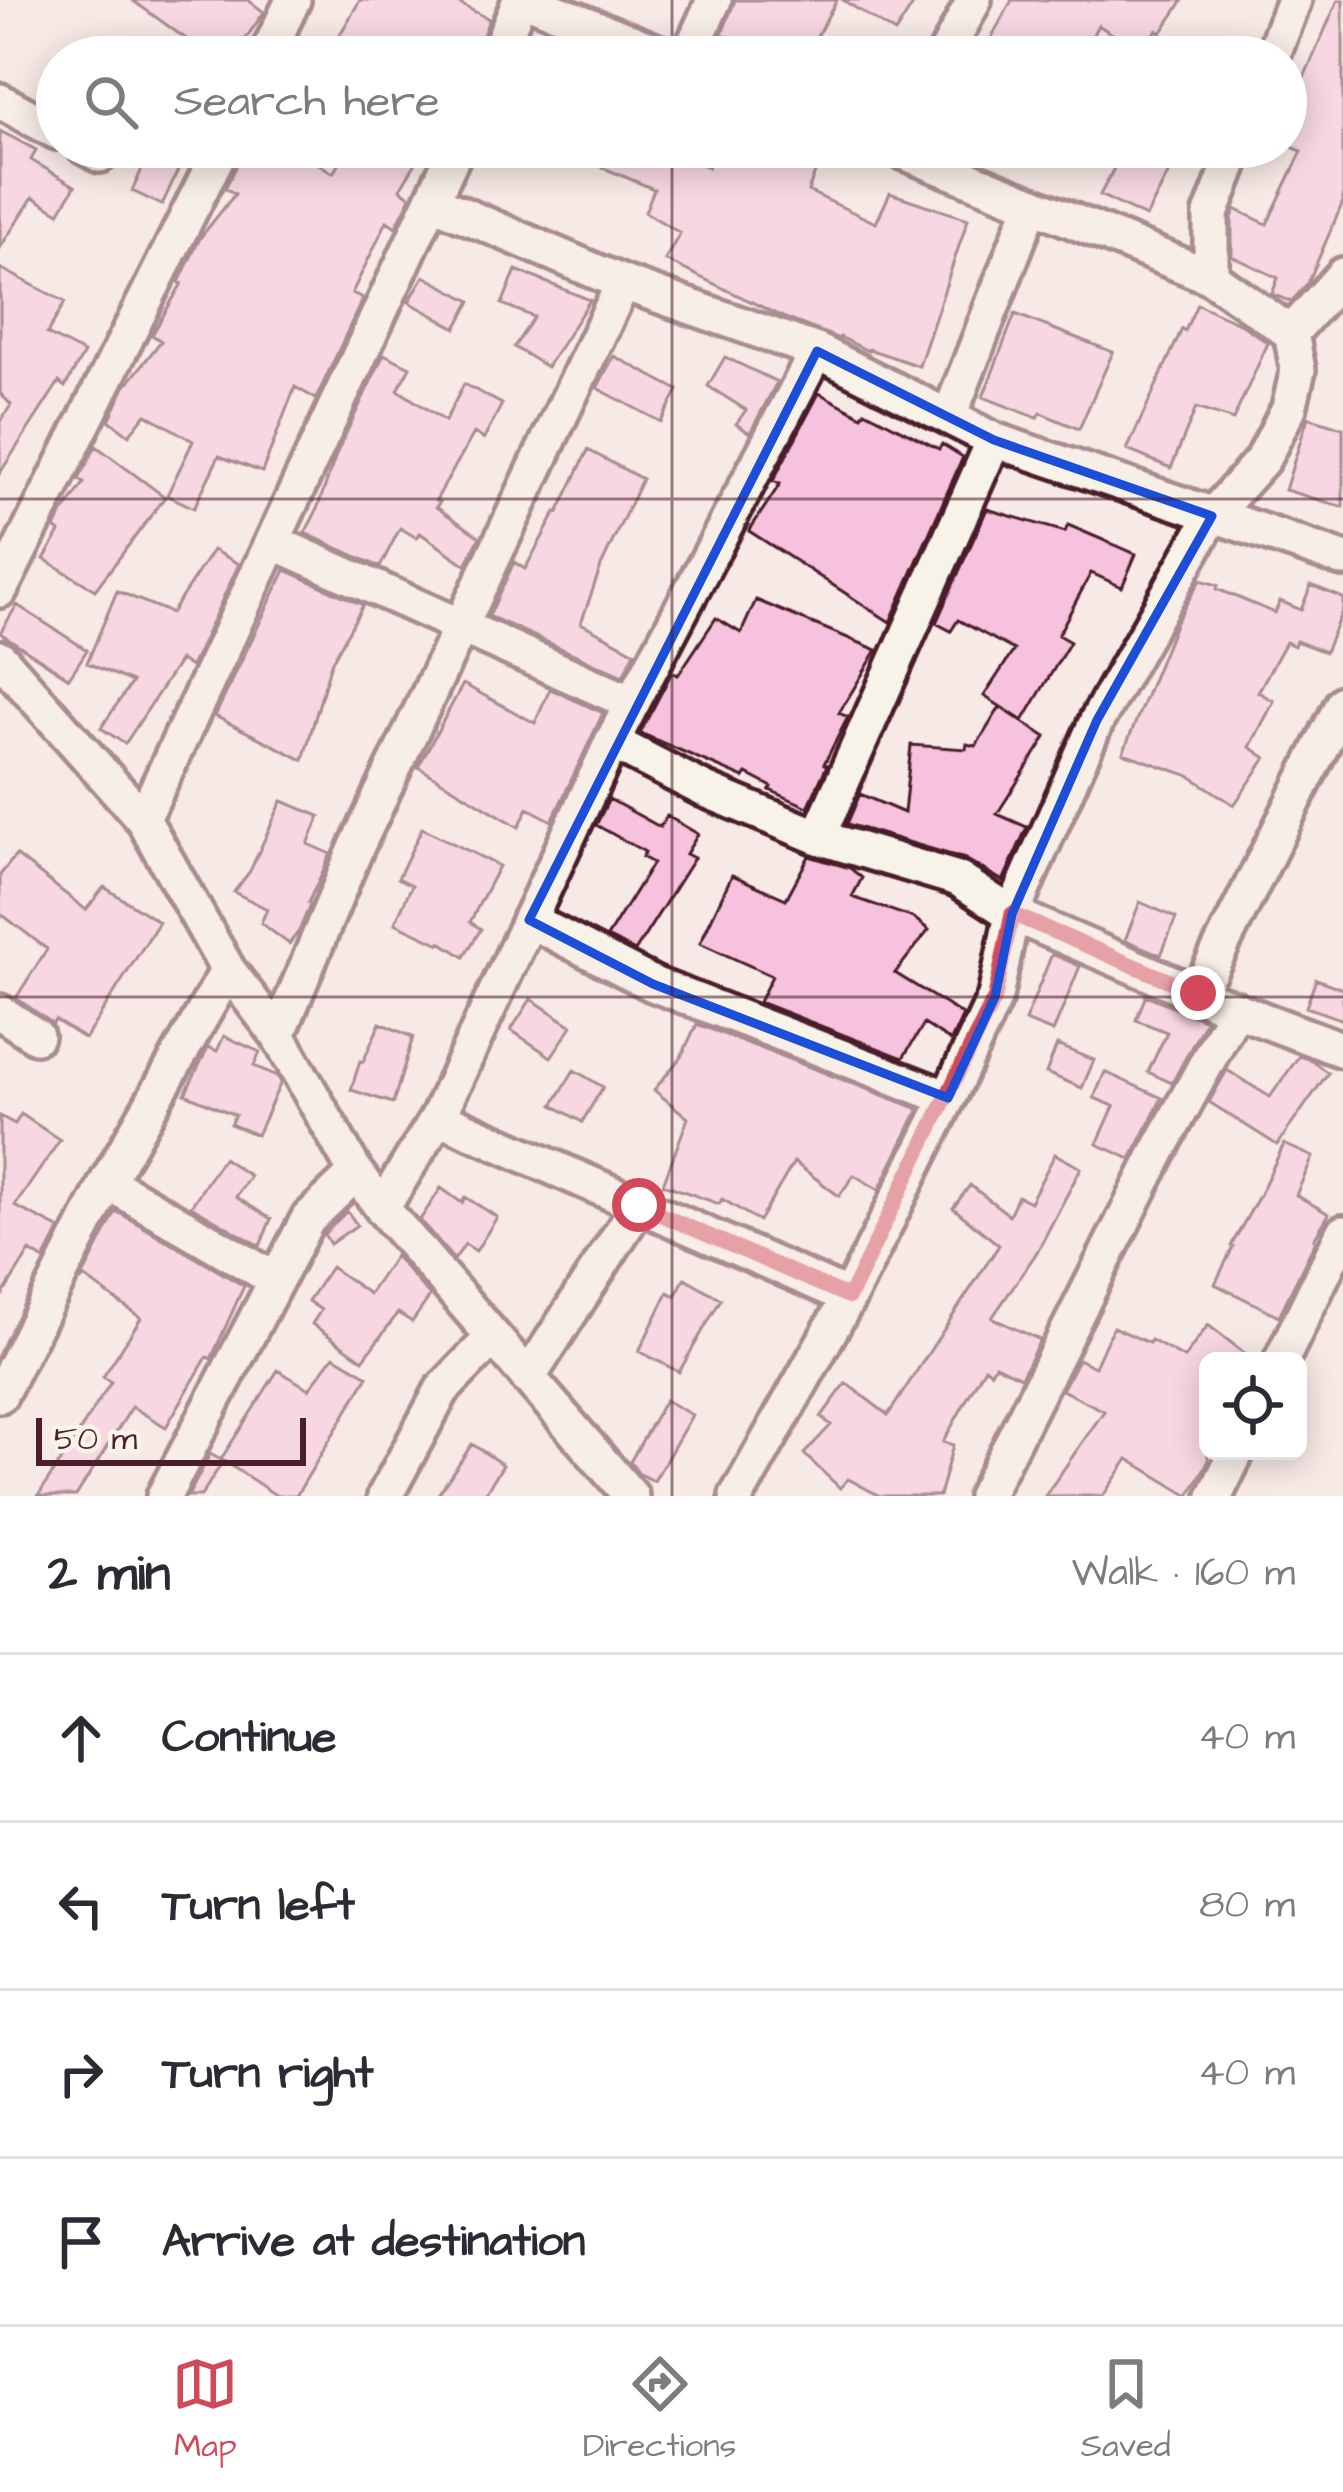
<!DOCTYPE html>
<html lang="en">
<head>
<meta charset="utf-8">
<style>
  :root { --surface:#fff; --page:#f2f2f3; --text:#2b2b33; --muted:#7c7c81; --line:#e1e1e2; --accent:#d1495b }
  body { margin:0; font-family:"Architects Daughter",sans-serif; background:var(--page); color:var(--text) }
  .controls { position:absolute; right:36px; bottom:36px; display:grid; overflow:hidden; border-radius:18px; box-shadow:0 6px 30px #0003 }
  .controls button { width:108px; height:108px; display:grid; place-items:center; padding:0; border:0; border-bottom:3px solid var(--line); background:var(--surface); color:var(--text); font:60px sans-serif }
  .scale { position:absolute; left:36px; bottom:30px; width:270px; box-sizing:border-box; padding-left:12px; border:6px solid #4a1f2b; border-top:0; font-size:33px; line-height:42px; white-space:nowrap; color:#4a1f2b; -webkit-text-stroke:9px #f7f3e8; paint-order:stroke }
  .stop { position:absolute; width:36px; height:36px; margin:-27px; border:9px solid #d1495b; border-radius:50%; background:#fff }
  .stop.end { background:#d1495b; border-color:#fff; box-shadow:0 3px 12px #0008 }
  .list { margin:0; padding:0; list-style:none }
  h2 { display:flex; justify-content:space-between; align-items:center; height:156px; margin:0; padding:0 48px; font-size:51px }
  h2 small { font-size:39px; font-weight:400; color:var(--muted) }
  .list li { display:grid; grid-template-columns:78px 1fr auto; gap:36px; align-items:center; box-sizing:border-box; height:168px; padding:0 48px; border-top:3px solid var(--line) }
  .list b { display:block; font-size:45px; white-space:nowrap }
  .list em { font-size:39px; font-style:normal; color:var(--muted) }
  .icon { flex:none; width:66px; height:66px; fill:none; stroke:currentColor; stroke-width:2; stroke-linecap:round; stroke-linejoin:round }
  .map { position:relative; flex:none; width:1343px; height:1496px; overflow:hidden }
  .search { position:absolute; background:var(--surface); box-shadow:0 6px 30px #0003; left:36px; right:36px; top:36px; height:132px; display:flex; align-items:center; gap:30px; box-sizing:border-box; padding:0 42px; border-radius:66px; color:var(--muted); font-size:45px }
  .sheet { height:828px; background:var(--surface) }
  nav { display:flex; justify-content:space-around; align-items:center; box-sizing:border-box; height:168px; border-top:3px solid var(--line); background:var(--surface); font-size:33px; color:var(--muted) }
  nav a { display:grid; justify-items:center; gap:6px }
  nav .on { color:var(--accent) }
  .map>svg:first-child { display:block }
</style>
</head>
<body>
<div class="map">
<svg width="1343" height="1496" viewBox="0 0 1343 1496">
  <rect width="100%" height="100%" fill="#f7e9e6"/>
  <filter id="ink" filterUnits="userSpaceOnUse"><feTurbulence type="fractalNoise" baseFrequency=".00833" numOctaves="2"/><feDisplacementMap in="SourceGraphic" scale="24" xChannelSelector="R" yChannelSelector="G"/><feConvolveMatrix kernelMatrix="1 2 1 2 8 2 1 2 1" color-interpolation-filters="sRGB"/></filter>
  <g filter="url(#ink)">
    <!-- building -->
    <path fill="#f7c2de" stroke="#4a1f2b" stroke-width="3" d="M 132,0 L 248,0 L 264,12 L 233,57 L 211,57 Z
      M 360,0 L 452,0 L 489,19 L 475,57 L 327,57 Z
      M 735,0 L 837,0 L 805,57 L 762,57 L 722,34 Z
      M 843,0 L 916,0 L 895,33 Z
      M 1012,0 L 1183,0 L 1161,33 L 1157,30 L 1140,52 L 1098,25 L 1081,57 L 981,57 Z
      M 1338,0 L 1343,0 L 1343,202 L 1308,283 L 1291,302 L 1272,294 L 1278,278 L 1232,256 L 1232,218 L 1235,209 L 1267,224 L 1302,151 L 1286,145 L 1286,94 L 1295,98 Z
      M 527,38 L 565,57 L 519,57 Z
      M 0,131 L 36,150 L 31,160 L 75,186 L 59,213 L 33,197 L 0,248 Z
      M 246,147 L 292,147 L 333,173 L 347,151 L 361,160 L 369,147 L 395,147 L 417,161 L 400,189 L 411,197 L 396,227 L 387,221 L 352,293 L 363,298 L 316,399 L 295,387 L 262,472 L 219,456 L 194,508 L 167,495 L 193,441 L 146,414 L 129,435 L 109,420 L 125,387 L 161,341 L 152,335 L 182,283 L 179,282 L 200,238 L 235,194 L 225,188 Z
      M 554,147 L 660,147 L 708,167 L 716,147 L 750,147 L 816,170 L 808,191 L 876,223 L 890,193 L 968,219 L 919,366 L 869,349 L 868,351 L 840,337 L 839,339 L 785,318 L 665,260 L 680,233 L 645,212 L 654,189 Z
      M 1125,147 L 1182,147 L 1146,217 L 1100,195 Z
      M 148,156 L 178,170 L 162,205 L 132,191 Z
      M 0,268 L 65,302 L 47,334 L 84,353 L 65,387 L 59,382 L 0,473 L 0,422 L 11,405 L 0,393 Z
      M 516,270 L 590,300 L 547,367 L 514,347 L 534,317 L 502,304 Z
      M 424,276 L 471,301 L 456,328 L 409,302 Z
      M 1197,304 L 1241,324 L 1268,343 L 1233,420 L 1196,408 L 1171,468 L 1127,450 L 1182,329 L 1185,331 Z
      M 1015,314 L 1113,352 L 1079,429 L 1041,413 L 1037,418 L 983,397 Z
      M 384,354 L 410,367 L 398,390 L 445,421 L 464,384 L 502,404 L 484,439 L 474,433 L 436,500 L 440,502 L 436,507 L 480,537 L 466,565 L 420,533 L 417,538 L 400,528 L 380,567 L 305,533 L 316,512 L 337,452 Z
      M 614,356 L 678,390 L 661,422 L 597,388 Z
      M 725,357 L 777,382 L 750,433 L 736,424 L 746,410 L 708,386 Z
      M 819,393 L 862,416 L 865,411 L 939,449 L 942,444 L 963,457 L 890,622 L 749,531 L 780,484 L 773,481 Z
      M 1308,417 L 1343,428 L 1343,507 L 1285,490 Z
      M 96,446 L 165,497 L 95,590 L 44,559 L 60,532 L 55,528 L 62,514 L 84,483 L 79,479 Z
      M 588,450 L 642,479 L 601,566 L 581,623 L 635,652 L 623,676 L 489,616 L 514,562 L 525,569 L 556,512 L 558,513 Z
      M 987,509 L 1065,532 L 1068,525 L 1136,554 L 1122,587 L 1091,573 L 1058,635 L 1070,642 L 1023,721 L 984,696 L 1014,650 L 958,620 L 951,631 L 936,623 Z
      M 213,550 L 239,564 L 191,667 L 180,660 L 125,744 L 101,728 L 132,682 L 87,663 L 117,591 L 171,613 Z
      M 285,570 L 363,605 L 331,663 L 303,760 L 215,716 Z
      M 1200,580 L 1218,585 L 1217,589 L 1275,613 L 1280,601 L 1301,610 L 1311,585 L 1343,598 L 1343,609 L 1325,652 L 1296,641 L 1294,646 L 1286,642 L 1258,692 L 1274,701 L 1250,747 L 1266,758 L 1234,805 L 1190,776 L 1123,753 L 1176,622 Z
      M 756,600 L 877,650 L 839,713 L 848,717 L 824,764 L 827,765 L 808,807 L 770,790 L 772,787 L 747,774 L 744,778 L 640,733 L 672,672 L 678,675 L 716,618 L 741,633 Z
      M 17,605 L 87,650 L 69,678 L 0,633 Z
      M 463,684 L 535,723 L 550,689 L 603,713 L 552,821 L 528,808 L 519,827 L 418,767 Z
      M 1000,707 L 1046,737 L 997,814 L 1027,827 L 1003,881 L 965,859 L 847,824 L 860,794 L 904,813 L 911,745 L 966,749 L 967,744 L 976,746 Z
      M 609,799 L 660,827 L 667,816 L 698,834 L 686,854 L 694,858 L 635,951 L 607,937 L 653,863 L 642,857 L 645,852 L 596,825 Z
      M 282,801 L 320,816 L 308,844 L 331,854 L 308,903 L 310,905 L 299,931 L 289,944 L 261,923 L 267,909 L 234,892 L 250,871 Z
      M 422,828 L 499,866 L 470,922 L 481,929 L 464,957 L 441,942 L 440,944 L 395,923 L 412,885 L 398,878 Z
      M 16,855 L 86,910 L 104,887 L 159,922 L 85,1039 L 55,1020 L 53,1024 L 16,998 L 47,949 L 0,913 L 0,875 Z
      M 809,856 L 850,868 L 862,878 L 852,897 L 914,918 L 929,930 L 895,973 L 963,1015 L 951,1041 L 924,1024 L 903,1058 L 759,1002 L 772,976 L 700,943 L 732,875 L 786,899 Z
      M 1140,902 L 1176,918 L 1161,955 L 1125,940 Z
      M 1052,954 L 1080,966 L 1053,1032 L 1025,1021 Z
      M 1316,979 L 1343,989 L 1343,1020 L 1306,1007 Z
      M 1146,995 L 1206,1020 L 1172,1083 L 1148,1072 L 1167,1032 L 1136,1020 Z
      M 531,999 L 572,1026 L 551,1057 L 511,1030 Z
      M 380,1023 L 413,1037 L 393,1103 L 351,1090 L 360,1061 L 363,1062 Z
      M 697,1024 L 919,1109 L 879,1190 L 854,1175 L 839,1196 L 794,1162 L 759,1221 L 722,1199 L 719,1204 L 663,1184 L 688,1118 L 654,1090 L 681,1057 Z
      M 224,1036 L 260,1052 L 254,1066 L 277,1076 L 281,1082 L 257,1135 L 230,1124 L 235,1115 L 185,1094 L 208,1047 L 217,1051 Z
      M 1057,1045 L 1094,1060 L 1082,1088 L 1046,1073 Z
      M 1299,1056 L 1311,1060 L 1328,1073 L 1277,1145 L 1209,1102 L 1227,1070 L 1270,1097 Z
      M 574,1070 L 603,1087 L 582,1122 L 553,1105 Z
      M 1105,1072 L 1162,1098 L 1131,1159 L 1097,1144 L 1114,1106 L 1094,1098 Z
      M 21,1114 L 60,1140 L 15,1206 L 60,1229 L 44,1260 L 30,1251 L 0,1299 L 0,1116 L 15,1124 Z
      M 1284,1144 L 1313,1157 L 1296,1195 L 1329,1214 L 1314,1239 L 1316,1240 L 1279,1316 L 1215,1284 L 1233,1247 L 1231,1246 L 1260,1194 Z
      M 1055,1154 L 1081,1168 L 1037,1252 L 992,1318 L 1040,1340 L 1021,1377 L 995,1365 L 991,1372 L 985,1367 L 943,1442 L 953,1445 L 939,1496 L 880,1496 L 848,1479 L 840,1488 L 804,1454 L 831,1425 L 821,1417 L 846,1383 L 888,1415 L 999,1245 L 953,1208 L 970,1185 L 1009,1215 L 1018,1196 L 1030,1202 Z
      M 223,1158 L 250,1176 L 236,1197 L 271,1219 L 260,1246 L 191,1206 Z
      M 441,1188 L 462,1203 L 465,1197 L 497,1217 L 476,1251 L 465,1244 L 454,1260 L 420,1220 Z
      M 116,1211 L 244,1286 L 211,1359 L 207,1357 L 166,1427 L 132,1407 L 76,1496 L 38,1496 L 111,1382 L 103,1377 L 141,1318 L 84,1277 L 80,1282 Z
      M 347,1211 L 357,1225 L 330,1244 L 324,1234 Z
      M 395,1256 L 430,1296 L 412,1322 L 398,1313 L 363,1360 L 312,1324 L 321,1310 L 308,1301 L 331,1267 L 369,1294 Z
      M 685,1278 L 721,1299 L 679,1372 L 639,1351 L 668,1292 L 675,1296 Z
      M 1208,1325 L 1255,1361 L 1208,1361 L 1208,1462 L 1189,1496 L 1128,1459 L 1103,1496 L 1045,1496 L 1104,1411 L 1062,1390 L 1078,1359 L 1095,1367 L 1113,1327 L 1149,1343 L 1151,1340 L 1184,1358 Z
      M 334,1356 L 368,1376 L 296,1496 L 277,1496 L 221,1459 L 278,1370 L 309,1389 Z
      M 665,1400 L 692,1415 L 654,1481 L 638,1473 L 630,1462 Z
      M 472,1444 L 503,1465 L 483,1496 L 437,1496 Z
      M 210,1454 L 223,1461 L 201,1496 L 188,1496 Z"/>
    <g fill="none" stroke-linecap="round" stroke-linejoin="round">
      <defs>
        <path id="minor" d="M 527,0 L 669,57
          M 266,57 L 293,0
          M 496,57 L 520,0
          M 688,57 L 714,0
          M 944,57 L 974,0
          M 1272,57 L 1294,0
          M 0,101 L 57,132
          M 85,147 L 100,155
          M 891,147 L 1211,277
          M 433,202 L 623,283 L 817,351 L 994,440 L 1343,559
          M 1291,333 L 1343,275
          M 949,417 L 1032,204
          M 273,542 L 632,703
          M 0,590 L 222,147
          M 0,658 L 143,819 L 228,970 L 278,1035 L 356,1173 L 382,1208 L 631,1496
          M 612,742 L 703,789 L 818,837 L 958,879 L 1012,914 L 1221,1004 L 1343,1050
          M 143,819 L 457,147
          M 818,837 L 994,440
          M 529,920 L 653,984 L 948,1098
          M 1198,993 L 1343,703
          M 0,1012 L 36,1036
          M 278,1035 L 357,846 L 623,283
          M 438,1117 L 849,1297
          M 107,1182 L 276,1280
          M 382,1208 L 438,1117 L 612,742 L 817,351
          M 1281,1361 L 1343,1233
          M 528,1378 L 639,1205
          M 0,1395 L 107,1182 L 228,970
          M 164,1496 L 308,1219 L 356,1173
          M 385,1496 L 442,1390 L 493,1337
          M 737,1496 L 849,1297 L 948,1098 L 995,997 L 1012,914 L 1097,720 L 1212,516 L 1263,459 L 1289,408 L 1298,370 L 1291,333 L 1211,277 L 1211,214 L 1237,147
          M 985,1496 L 1157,1154 L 1236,1009
          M 1215,1496 L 1237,1451"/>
      </defs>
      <!-- minor casing -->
      <use href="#minor" stroke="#4a1f2b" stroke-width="42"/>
      <!-- minor -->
      <use href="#minor" stroke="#f7f3e8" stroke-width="33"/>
    </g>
  </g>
  <g fill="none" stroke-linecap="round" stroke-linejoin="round" filter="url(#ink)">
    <!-- route -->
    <path stroke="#d1495b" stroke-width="15" d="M 639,1205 L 849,1297 L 995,997 L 1012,914 L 1198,993"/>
  </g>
  <!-- marked area -->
  <path d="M0 0H1343V1496H0ZM 817,351 L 994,440 L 1212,516 L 1097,720 L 1012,914 L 995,997 L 948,1098 L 653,984 L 529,920 Z" fill="#f7e9e6" fill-opacity=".55" fill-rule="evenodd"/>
  <path fill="none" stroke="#1d4ed8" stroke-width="9" stroke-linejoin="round" d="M 817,351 L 994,440 L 1212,516 L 1097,720 L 1012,914 L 995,997 L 948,1098 L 653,984 L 529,920 Z"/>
  <!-- grid -->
  <path fill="none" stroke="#4a1f2b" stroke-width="3" stroke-opacity="0.55" d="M 672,0 L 672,57M 672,147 L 672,1496M 0,499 L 1343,499M 0,997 L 1343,997"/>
</svg>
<div class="controls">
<button><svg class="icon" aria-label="locate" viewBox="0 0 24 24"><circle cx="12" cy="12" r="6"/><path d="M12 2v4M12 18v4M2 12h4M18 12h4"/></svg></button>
</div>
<div class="scale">50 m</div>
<div class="stop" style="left:639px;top:1205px"></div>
<div class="stop end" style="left:1198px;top:993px"></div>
<div class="search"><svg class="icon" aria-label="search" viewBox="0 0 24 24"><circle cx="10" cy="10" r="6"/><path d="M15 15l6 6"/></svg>Search here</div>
</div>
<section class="sheet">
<h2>2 min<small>Walk · 160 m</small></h2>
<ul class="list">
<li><svg class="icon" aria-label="ahead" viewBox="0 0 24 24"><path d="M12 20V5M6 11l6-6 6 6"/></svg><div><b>Continue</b></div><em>40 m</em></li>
<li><svg class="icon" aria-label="left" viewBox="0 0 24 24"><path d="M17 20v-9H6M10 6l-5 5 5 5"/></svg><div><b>Turn left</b></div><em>80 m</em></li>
<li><svg class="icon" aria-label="right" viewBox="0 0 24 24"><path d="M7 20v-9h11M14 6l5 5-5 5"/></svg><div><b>Turn right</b></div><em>40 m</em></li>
<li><svg class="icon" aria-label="arrive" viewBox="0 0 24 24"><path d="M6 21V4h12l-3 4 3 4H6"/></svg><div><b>Arrive at destination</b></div></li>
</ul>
</section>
<nav>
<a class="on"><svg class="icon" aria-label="map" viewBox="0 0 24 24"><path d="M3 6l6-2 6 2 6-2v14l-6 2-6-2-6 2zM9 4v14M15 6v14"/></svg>Map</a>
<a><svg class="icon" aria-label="directions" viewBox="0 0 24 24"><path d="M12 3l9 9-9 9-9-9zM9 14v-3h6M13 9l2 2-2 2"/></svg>Directions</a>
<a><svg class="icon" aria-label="saved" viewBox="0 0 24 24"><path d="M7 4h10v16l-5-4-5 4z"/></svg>Saved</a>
</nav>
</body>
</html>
